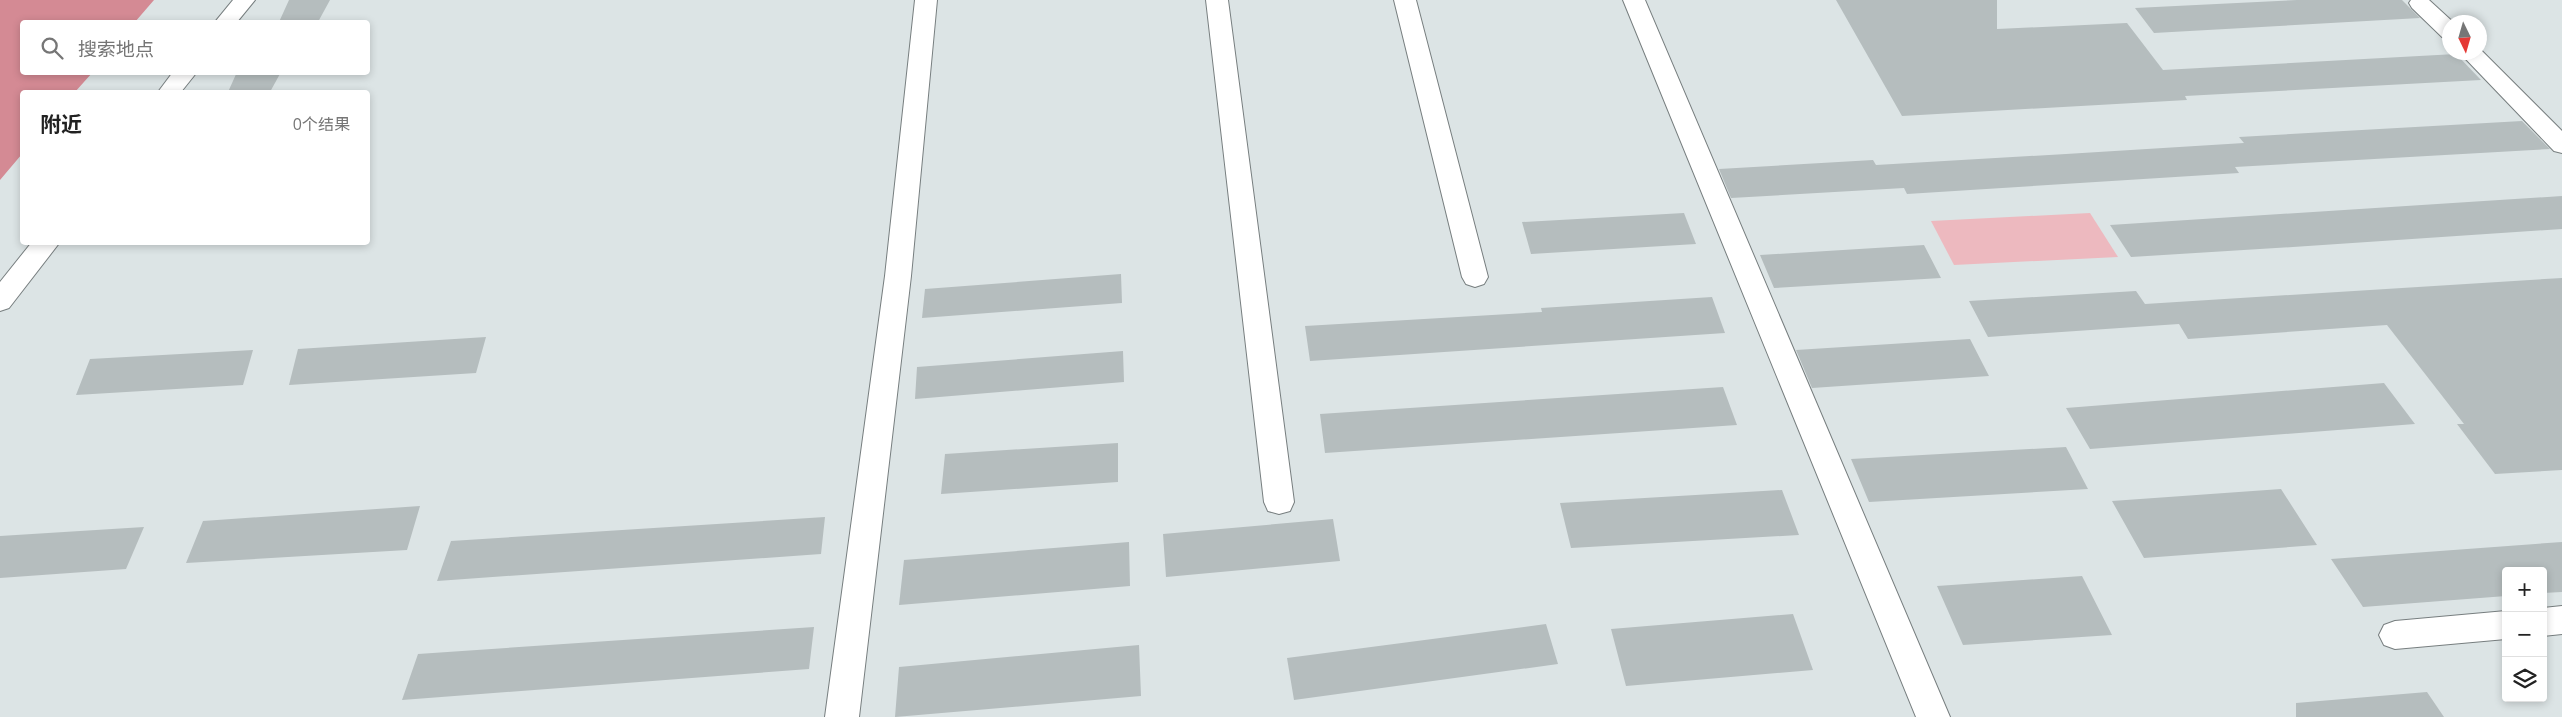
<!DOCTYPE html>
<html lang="zh">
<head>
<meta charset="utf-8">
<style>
  :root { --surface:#fff; --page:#f2f2f2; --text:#222; --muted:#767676; --line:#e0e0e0 }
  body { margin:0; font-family:"Open Sans","Noto Sans SC",sans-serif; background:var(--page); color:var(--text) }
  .controls { position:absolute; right:15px; bottom:15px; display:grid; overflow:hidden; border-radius:5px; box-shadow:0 2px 8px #0003 }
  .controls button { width:45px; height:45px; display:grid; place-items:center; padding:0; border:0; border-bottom:1px solid var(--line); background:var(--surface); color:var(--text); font:25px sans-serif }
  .compass { position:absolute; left:2442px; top:15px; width:45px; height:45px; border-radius:50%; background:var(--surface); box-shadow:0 2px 8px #0003; rotate:175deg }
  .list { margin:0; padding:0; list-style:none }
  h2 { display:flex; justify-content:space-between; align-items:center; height:65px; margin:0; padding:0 20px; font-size:21px }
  h2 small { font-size:16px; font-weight:400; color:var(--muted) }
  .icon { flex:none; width:28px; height:28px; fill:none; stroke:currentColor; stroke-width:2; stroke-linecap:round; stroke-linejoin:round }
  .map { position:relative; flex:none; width:2562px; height:717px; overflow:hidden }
  .search { position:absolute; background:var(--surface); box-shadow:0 2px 8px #0003; left:20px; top:20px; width:350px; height:55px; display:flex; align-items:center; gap:12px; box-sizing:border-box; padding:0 18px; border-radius:5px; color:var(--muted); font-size:19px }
  .panel { position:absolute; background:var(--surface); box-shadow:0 2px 8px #0003; left:20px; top:90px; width:350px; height:155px; border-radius:5px }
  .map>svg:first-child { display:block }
</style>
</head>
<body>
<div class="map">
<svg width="2562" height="717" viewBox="0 0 2562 717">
  <rect width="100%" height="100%" fill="#dce4e5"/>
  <!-- green -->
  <path fill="#edb9bf" d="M 2090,213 L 2118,257 L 1954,265 L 1931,221 Z"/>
  <!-- water -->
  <path fill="#d48a94" d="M 0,0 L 154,0 L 135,22 L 22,22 L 22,72 L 92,73 L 75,92 L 22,92 L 22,154 L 0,180 Z"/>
  <!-- building -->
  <path fill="#b5bdbe" d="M 289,0 L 330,0 L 318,22 L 279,22 Z
    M 1836,0 L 1997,0 L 1997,29 L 2127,23 L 2163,70 L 2456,54 L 2481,80 L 2185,96 L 2187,100 L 1902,116 Z
    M 2297,0 L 2402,0 L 2420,18 L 2154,33 L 2135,8 Z
    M 237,72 L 281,72 L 270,92 L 228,92 Z
    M 2522,121 L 2550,149 L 2235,167 L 2239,173 L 1907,194 L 1904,188 L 1731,198 L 1719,169 L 1873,160 L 1876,165 L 2066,154 L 2244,143 L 2239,137 Z
    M 2562,196 L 2562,229 L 2293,247 L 2131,257 L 2110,225 Z
    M 1684,213 L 1696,244 L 1531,254 L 1522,222 Z
    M 1924,245 L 1941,278 L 1774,288 L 1760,255 Z
    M 1121,274 L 1122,303 L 922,318 L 925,289 Z
    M 2562,278 L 2562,470 L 2495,474 L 2457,424 L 2464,424 L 2387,325 L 2188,339 L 2179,324 L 1988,337 L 1969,301 L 2136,291 L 2145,304 Z
    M 1712,297 L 1725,333 L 1310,361 L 1305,326 L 1542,312 L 1541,308 Z
    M 486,337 L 476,373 L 289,385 L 298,349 Z
    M 1970,339 L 1989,376 L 1812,388 L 1796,350 Z
    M 253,350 L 243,385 L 76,395 L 90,359 Z
    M 1123,351 L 1124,382 L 915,399 L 917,367 Z
    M 2384,383 L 2415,424 L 2090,449 L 2066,408 Z
    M 1723,387 L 1737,425 L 1325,453 L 1320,414 Z
    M 1118,443 L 1118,482 L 941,494 L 945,454 Z
    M 2066,447 L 2088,489 L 1869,502 L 1851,459 Z
    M 2281,489 L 2317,545 L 2144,558 L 2112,501 Z
    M 1782,490 L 1799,535 L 1571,548 L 1560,503 Z
    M 420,506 L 407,550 L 186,563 L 203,521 Z
    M 825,517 L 821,554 L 437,581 L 451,541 Z
    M 1333,519 L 1340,561 L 1166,577 L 1163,534 Z
    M 144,527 L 126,569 L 0,578 L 0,536 Z
    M 1129,542 L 1130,586 L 899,605 L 904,560 Z
    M 2562,542 L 2562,592 L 2543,593 L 2543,571 L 2506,571 L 2506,596 L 2363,607 L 2331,559 Z
    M 2082,576 L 2112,635 L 1963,645 L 1937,586 Z
    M 1793,614 L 1813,670 L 1626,686 L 1611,629 Z
    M 1546,624 L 1558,664 L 1294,700 L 1287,658 Z
    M 814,627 L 809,669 L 402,700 L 418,654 Z
    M 1139,645 L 1141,696 L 895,717 L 899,667 Z
    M 2427,692 L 2444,717 L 2296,717 L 2296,703 Z"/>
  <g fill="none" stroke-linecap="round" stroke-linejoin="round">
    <defs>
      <path id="minor" d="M 915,0 L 937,0 L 911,276 L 859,717 L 825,717 L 885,276 Z
        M 1206,0 L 1228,0 L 1294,502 L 1290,511 L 1279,514 L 1268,511 L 1264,502 Z
        M 1394,0 L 1416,0 L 1488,277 L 1484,284 L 1475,287 L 1466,284 L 1462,277 Z
        M 1623,0 L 1645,0 L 1950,717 L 1916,717 Z
        M 2411,0 L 2429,0 L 2453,22 L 2450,22 L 2450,39 L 2442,37 L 2412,8 L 2409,3 Z
        M 2480,49 L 2562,131 L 2562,153 L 2554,151 L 2459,52 L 2480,52 Z
        M 2562,606 L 2562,634 L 2543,636 L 2543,608 Z
        M 2506,611 L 2506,639 L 2395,649 L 2384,645 L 2379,635 L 2384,625 L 2395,621 Z"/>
      <path id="tertiary" d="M 233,0 L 255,0 L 237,22 L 215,22 Z
        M 173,72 L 197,72 L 181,92 L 158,92 Z
        M 32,242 L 60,242 L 9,308 L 0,311 L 0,282 Z"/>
    </defs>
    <!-- minor casing -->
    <use href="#minor" stroke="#777e7f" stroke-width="2"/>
    <!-- tertiary casing -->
    <use href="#tertiary" stroke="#777e7f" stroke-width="2"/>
    <!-- minor -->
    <use href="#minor" fill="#fff" fill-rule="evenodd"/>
    <!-- tertiary -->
    <use href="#tertiary" fill="#fff" fill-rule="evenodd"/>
  </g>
</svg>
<div class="controls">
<button>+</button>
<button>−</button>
<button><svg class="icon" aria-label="layers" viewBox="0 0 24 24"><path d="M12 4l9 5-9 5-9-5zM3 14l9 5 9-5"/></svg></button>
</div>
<svg class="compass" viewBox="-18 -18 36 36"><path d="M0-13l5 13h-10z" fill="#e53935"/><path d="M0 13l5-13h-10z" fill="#767676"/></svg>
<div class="search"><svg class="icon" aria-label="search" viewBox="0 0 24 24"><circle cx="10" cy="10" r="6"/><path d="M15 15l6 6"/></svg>搜索地点</div>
<section class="panel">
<h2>附近<small>0个结果</small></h2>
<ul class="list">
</ul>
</section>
</div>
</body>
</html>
